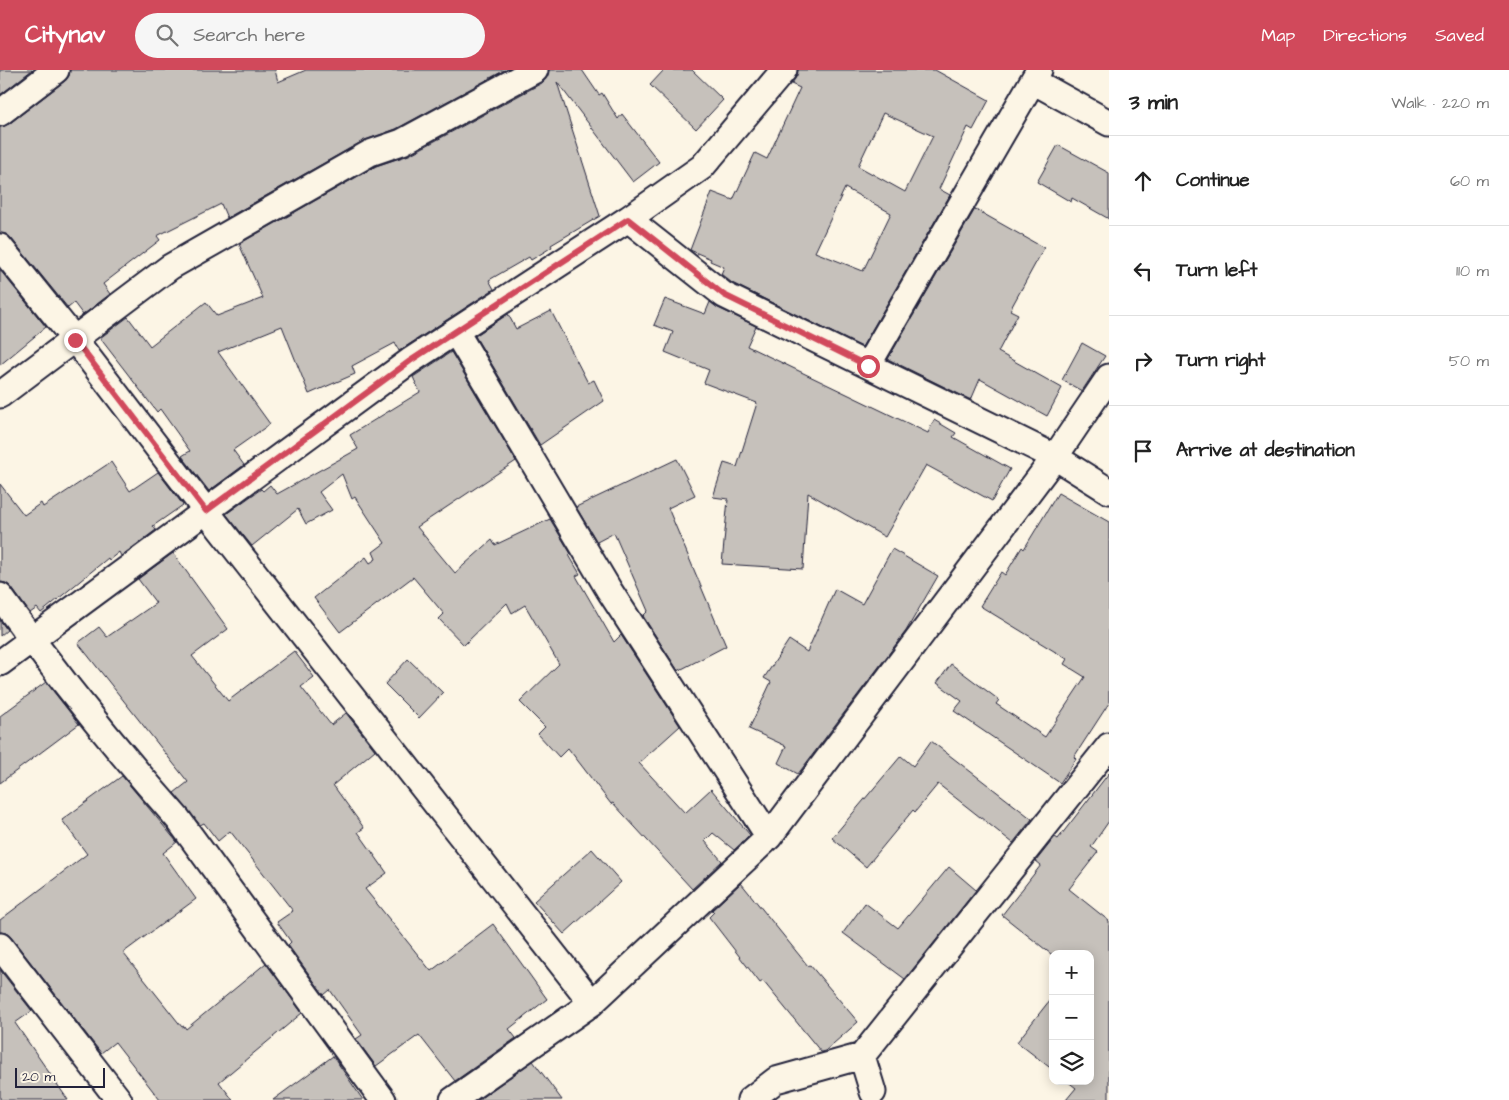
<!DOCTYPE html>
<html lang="en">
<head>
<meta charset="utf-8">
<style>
  :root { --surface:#fff; --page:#f6f6f6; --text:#222; --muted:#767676; --line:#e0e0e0; --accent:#d1495b }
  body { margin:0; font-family:"Architects Daughter",sans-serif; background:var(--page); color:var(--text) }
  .controls { position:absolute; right:15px; bottom:15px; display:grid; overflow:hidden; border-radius:10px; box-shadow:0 2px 12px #0003 }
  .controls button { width:45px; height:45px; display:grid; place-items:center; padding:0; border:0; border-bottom:1px solid var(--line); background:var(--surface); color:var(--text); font:25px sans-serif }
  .scale { position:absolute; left:15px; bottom:12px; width:90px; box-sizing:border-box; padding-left:5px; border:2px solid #22223b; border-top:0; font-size:14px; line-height:18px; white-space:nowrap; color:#22223b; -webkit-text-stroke:4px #fcf5e5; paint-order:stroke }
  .stop { position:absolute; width:15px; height:15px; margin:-11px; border:4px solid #d1495b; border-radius:50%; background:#fff }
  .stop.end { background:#d1495b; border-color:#fff; box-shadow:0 1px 5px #0008 }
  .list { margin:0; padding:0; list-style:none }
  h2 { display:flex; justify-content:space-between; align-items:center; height:65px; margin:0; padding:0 20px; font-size:21px }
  h2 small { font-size:16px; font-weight:400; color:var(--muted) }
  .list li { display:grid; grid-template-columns:32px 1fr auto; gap:15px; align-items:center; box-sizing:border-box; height:90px; padding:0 20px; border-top:1px solid var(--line) }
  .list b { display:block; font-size:19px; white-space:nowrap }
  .list em { font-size:16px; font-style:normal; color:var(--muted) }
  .icon { flex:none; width:28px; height:28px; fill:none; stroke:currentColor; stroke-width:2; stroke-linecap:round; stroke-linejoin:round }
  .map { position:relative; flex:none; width:1109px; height:1030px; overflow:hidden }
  header { display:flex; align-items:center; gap:30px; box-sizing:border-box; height:70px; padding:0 25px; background:var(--accent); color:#fff }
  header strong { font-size:24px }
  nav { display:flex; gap:28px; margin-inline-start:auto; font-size:18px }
  .search { width:350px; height:45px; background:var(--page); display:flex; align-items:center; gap:12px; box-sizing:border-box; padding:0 18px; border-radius:28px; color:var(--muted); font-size:19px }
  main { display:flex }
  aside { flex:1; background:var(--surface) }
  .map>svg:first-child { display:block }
</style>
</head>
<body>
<header>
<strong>Citynav</strong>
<div class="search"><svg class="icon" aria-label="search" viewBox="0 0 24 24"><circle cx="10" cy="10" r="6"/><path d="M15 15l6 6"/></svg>Search here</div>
<nav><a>Map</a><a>Directions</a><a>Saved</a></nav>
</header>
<main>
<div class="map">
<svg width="1109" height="1030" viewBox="0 0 1109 1030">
  <rect width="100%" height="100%" fill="#fcf5e5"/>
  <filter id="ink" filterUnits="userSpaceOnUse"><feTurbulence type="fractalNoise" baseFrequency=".02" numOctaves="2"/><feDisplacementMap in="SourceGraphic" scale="10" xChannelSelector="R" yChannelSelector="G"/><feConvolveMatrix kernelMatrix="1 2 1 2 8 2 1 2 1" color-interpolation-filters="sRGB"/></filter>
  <g filter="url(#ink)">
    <!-- building -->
    <path fill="#c6c1bb" stroke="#22223b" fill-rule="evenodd" d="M 0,0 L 32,0 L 0,25 Z
      M 70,0 L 275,0 L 278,12 L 306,0 L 505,0 L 396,59 L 363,71 L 227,148 L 221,134 L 157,166 L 160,170 L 103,214 L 110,224 L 83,245 L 74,233 L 68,238 L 11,168 L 6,164 L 0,163 L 0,57 L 9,54 L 65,11 L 69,6 Z
      M 549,0 L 582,0 L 599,25 L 602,23 L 618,49 L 622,44 L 659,92 L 633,112 L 557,12 L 600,146 L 551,175 L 552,177 L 531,190 L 529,187 L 489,210 L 494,219 L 399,281 L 395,273 L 352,296 L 355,304 L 309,324 L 282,256 L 218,282 L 270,354 L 233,380 L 244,395 L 209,421 L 182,386 L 190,381 L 160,339 L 157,342 L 100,268 L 128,247 L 150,276 L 206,232 L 217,246 L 263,228 L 239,174 L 376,96 L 409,85 L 542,13 L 547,7 Z
      M 664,0 L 692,0 L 723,30 L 696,59 L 650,15 Z
      M 798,0 L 935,0 L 989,30 L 973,60 L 968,57 L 939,119 L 950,125 L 862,277 L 732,213 L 721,204 L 724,197 L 710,191 L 711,189 L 690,180 L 712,122 L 733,130 L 755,83 L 767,89 L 800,18 L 791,14 L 795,9 ZM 883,43 L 933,66 L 905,122 L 858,96 ZM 845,118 L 891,143 L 863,201 L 815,182 Z
      M 1058,75 L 1109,103 L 1109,149 L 1072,128 L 1071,132 L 1037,112 Z
      M 975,139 L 1044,178 L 1010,240 L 1018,244 L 998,282 L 1062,318 L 1047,346 L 980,309 L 971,330 L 888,289 Z
      M 0,200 L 46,257 L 0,295 Z
      M 665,229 L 705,244 L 710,232 L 718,238 L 756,256 L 747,276 L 928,363 L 934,350 L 956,363 L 953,367 L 1010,399 L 992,431 L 926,395 L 885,467 L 808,423 L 803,499 L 722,494 L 728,429 L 713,427 L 724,393 L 737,397 L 757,333 L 704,313 L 709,300 L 665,282 L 673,262 L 654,255 Z
      M 551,241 L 588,313 L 594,310 L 604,331 L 540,375 L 475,266 L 508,244 L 516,259 Z
      M 1082,273 L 1105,286 L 1082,321 L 1062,310 Z
      M 451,282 L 516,391 L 417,457 L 455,503 L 492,470 L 495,475 L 550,449 L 571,484 L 569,485 L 580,504 L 576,506 L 614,572 L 621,565 L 680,656 L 639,693 L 685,743 L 711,719 L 750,765 L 734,780 L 713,763 L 705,771 L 722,791 L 692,819 L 613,733 L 611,734 L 568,678 L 559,687 L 538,664 L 545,657 L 520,632 L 559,594 L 525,535 L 512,543 L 507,533 L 464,575 L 439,549 L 444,544 L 413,507 L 340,562 L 314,528 L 366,487 L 370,493 L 376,489 L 373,482 L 385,473 L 355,427 L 352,429 L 342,404 L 319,422 L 332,440 L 306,454 L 298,439 L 252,476 L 226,444 L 261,419 L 263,421 L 270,415 L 277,424 L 358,379 L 350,365 L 420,322 L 413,307 Z
      M 677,389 L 695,425 L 668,438 L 726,576 L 678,601 L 643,546 L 648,541 L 614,463 L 597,472 L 576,437 Z
      M 111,392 L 130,421 L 158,402 L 183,435 L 153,456 L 156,460 L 121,486 L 119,482 L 109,490 L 108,488 L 41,543 L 37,538 L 30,543 L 11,517 L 6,513 L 0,512 L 0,414 L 24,445 L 41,433 L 43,437 Z
      M 1058,423 L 1109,452 L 1109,633 L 1074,687 L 1076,689 L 1060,713 L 954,641 L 962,631 L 937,613 L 951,594 L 999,630 L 996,634 L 1045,667 L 1085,607 L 1064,594 L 1067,589 L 980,536 L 1001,502 L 1005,505 L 1022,477 L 1024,479 Z
      M 892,479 L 938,506 L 906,561 L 798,704 L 778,693 L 786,676 L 749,659 L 771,612 L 764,608 L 789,570 L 807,582 L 835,519 L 862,534 Z
      M 173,483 L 228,559 L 192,586 L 228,631 L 294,581 L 314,607 L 301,617 L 331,655 L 346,643 L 375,680 L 333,715 L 364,758 L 358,762 L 387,803 L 365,819 L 431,901 L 493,854 L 547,929 L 509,959 L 516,968 L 455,1011 L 419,965 L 376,996 L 356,969 L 362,965 L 330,920 L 324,925 L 288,875 L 291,872 L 277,852 L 293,841 L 230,761 L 218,771 L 204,753 L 200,755 L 174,723 L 188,712 L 78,573 L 99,557 L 107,567 L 156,533 L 138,509 Z
      M 0,550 L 7,560 L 0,566 Z
      M 408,589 L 443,623 L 419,648 L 385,614 Z
      M 46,612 L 79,654 L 0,713 L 0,646 Z
      M 931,671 L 1032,749 L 1013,773 L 938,714 L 915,742 L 913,740 L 866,797 L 832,768 L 901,686 L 913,696 Z
      M 1109,703 L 1109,751 L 1091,777 L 1098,782 L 1069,819 L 1109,851 L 1109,1030 L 1066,1030 L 1076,1018 L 1067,1011 L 1090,1011 L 1090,884 L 1051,884 L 1002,845 L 1041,795 L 1036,791 L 1055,767 L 1058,769 Z
      M 122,706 L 177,772 L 163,783 L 196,829 L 124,882 L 124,884 L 182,957 L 184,956 L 186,959 L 266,893 L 302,943 L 219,1012 L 233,1030 L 160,1030 L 115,972 L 101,983 L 11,867 L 6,863 L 0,862 L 0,850 L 87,784 L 62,750 Z
      M 592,779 L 621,812 L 564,864 L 534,831 Z
      M 949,797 L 976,820 L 905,909 L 843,863 L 865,833 L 898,858 Z
      M 741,813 L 808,896 L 810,895 L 858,952 L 825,981 L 821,982 L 763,911 L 760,913 L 709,847 L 714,842 L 712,840 Z
      M 0,900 L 32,941 L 15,953 L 68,1030 L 0,1030 Z
      M 1053,926 L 1053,1000 L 1017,972 Z
      M 333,986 L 363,1030 L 273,1030 Z
      M 533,991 L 562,1030 L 478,1030 Z"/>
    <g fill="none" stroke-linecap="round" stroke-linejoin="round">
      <defs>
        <path id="street" d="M 1033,11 L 1109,53
          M 0,43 L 56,0
          M 0,177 L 75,270 L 206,441 L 410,291 L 628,149
          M 456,262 L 609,520 L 769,767
          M 868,295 L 1039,0
          M 1109,307 L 1055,387 L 1109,421
          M 0,325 L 170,197 L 370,83 L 402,72 L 535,0
          M 0,526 C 55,603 115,678 178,749 L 383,1030
          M 0,593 L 206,441 L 592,933 L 769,767 L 1055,387 L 724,225 L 628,149 L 702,97 L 784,0
          M 0,876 L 119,1030
          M 873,1022 L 862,986 L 1109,676
          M 453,1030 L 592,933
          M 750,1030 L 776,1010 L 862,986"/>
      </defs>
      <!-- street casing -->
      <use href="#street" stroke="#22223b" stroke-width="29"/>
      <!-- street -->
      <use href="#street" stroke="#fcf5e5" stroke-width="25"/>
    </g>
  </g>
  <g fill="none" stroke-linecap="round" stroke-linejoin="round" filter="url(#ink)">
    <!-- route -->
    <path stroke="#d1495b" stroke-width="6" d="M 75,270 L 206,441 L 410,291 L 628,149 L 724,225 L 868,296"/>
  </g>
</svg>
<div class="controls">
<button>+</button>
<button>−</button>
<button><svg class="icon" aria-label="layers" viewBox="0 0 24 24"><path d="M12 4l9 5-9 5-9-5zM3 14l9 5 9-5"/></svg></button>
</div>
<div class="scale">20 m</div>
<div class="stop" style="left:868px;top:296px"></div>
<div class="stop end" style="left:75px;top:270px"></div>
</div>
<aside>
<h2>3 min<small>Walk · 220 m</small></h2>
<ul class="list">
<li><svg class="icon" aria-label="ahead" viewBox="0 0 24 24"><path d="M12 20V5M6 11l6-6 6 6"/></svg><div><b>Continue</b></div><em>60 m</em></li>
<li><svg class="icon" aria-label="left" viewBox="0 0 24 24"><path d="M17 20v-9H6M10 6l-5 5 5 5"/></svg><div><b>Turn left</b></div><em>110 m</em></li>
<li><svg class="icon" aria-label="right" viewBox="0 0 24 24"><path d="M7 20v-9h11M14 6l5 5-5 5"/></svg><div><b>Turn right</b></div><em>50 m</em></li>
<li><svg class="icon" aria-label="arrive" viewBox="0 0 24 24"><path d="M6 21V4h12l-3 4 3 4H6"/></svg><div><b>Arrive at destination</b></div></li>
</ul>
</aside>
</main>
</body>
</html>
